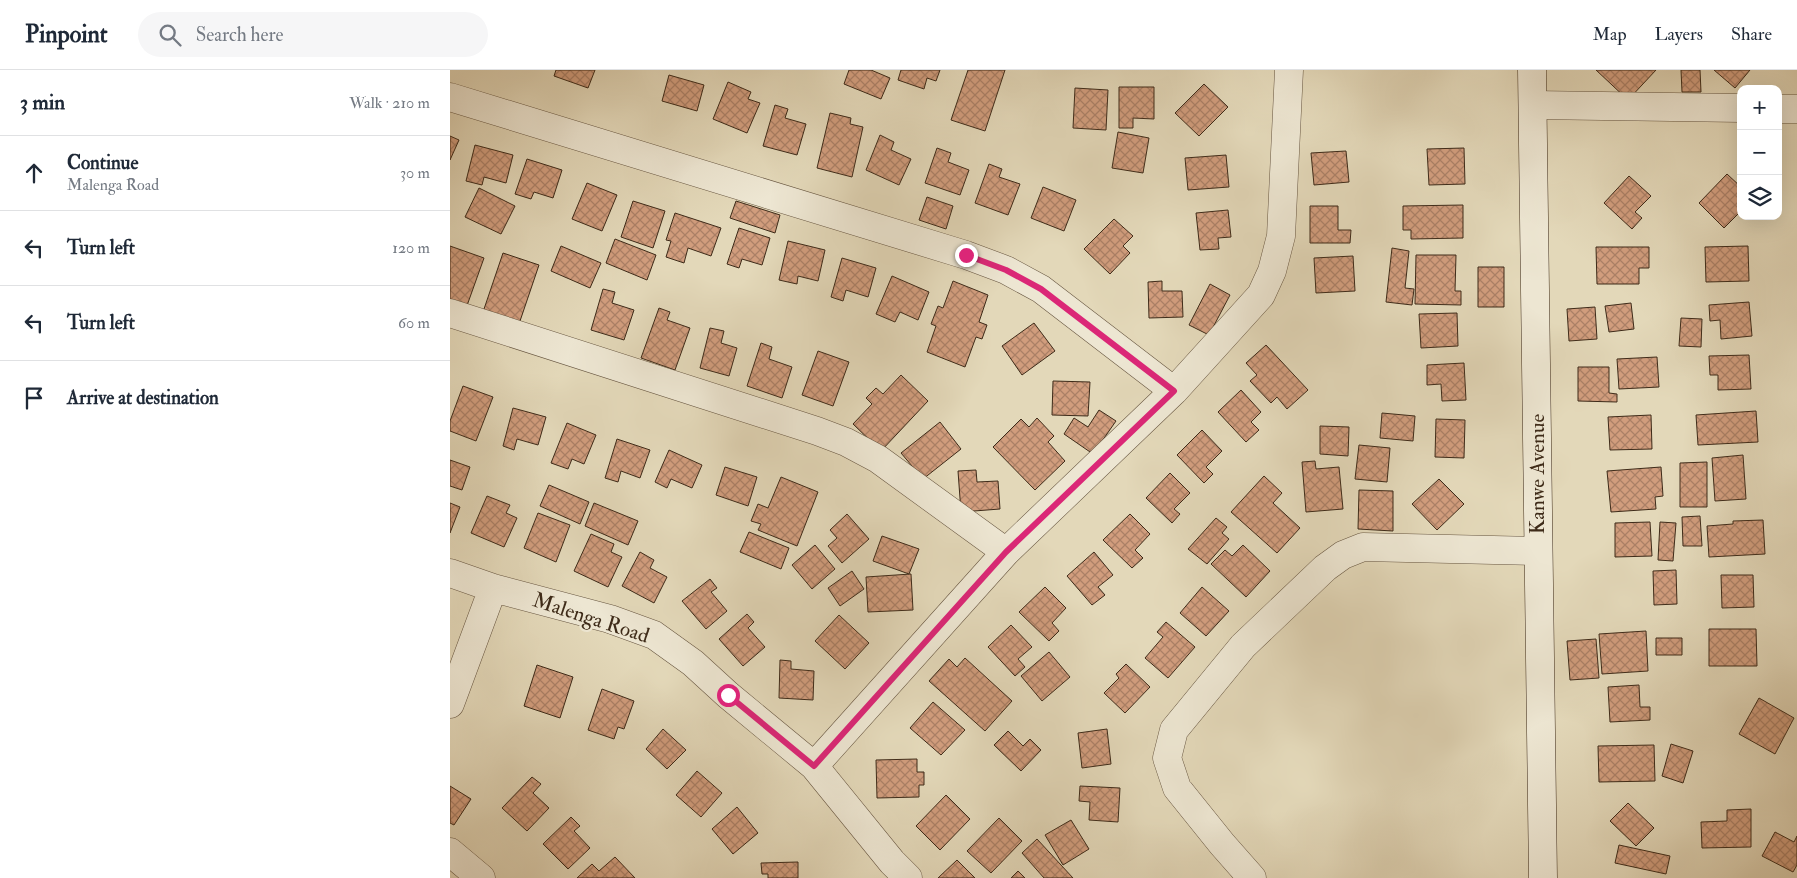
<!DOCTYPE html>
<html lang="en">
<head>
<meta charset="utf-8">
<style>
  :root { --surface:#fff; --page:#f6f6f7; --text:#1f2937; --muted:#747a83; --line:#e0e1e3 }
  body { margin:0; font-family:"IM FELL Double Pica",serif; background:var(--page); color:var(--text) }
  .controls { position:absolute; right:15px; top:15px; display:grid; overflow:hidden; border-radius:10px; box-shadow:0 5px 20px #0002 }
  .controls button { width:45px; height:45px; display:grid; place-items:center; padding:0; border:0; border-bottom:1px solid var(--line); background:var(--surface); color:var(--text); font:25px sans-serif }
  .stop { position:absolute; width:15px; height:15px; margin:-11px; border:4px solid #db2777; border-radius:50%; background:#fff }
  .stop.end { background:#db2777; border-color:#fff; box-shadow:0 1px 5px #0008 }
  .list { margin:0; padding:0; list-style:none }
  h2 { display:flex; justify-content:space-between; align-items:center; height:65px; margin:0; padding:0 20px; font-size:21px }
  h2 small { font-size:16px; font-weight:400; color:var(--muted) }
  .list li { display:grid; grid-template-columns:32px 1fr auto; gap:15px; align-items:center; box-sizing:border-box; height:75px; padding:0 20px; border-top:1px solid var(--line) }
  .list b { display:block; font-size:19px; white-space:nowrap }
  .list p { margin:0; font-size:16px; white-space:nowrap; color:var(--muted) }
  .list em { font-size:16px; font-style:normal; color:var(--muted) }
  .icon { flex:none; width:28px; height:28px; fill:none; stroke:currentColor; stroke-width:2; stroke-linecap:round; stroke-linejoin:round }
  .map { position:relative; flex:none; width:1347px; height:808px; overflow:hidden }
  header { display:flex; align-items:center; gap:30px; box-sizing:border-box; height:70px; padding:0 25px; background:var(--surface); border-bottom:1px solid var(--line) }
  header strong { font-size:24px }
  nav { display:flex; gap:28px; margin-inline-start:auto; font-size:18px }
  .search { width:350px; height:45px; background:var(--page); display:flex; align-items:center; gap:12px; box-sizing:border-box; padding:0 18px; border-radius:28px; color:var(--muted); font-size:19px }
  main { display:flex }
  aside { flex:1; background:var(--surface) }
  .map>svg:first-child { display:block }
</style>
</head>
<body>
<header>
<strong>Pinpoint</strong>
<div class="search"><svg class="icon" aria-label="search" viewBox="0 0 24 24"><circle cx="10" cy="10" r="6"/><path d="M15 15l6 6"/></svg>Search here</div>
<nav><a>Map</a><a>Layers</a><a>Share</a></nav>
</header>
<main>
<aside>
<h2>3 min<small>Walk · 210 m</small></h2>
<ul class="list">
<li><svg class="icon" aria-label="ahead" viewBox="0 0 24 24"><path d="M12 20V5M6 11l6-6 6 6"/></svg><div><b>Continue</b><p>Malenga Road</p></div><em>30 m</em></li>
<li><svg class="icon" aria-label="left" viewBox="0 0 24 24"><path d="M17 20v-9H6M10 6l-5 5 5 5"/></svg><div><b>Turn left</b></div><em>120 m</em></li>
<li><svg class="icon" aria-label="left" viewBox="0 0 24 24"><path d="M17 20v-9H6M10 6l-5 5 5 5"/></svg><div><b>Turn left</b></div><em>60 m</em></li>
<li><svg class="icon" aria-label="arrive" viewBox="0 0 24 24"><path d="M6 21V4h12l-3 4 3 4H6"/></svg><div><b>Arrive at destination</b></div></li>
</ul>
</aside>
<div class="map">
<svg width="1347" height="808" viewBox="0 0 1347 808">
  <defs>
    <pattern id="building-cross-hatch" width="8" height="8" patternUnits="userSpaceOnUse" patternTransform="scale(1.25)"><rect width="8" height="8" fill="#d19d7d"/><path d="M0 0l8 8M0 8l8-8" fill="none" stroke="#ab8066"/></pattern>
  </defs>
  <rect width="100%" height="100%" fill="#e3d8b9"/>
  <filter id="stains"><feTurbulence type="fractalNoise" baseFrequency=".004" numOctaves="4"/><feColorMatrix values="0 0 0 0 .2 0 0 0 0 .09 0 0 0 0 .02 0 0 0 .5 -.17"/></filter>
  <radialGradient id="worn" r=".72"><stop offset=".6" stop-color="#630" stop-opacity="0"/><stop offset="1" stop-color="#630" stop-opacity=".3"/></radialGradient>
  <!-- building -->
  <path fill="url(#building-cross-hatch)" stroke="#3e2b19" d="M 106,0 L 145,0 L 138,18 L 104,6 Z
    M 399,0 L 421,0 L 440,8 L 431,29 L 394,14 Z
    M 451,0 L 490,0 L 486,11 L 477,8 L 474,19 L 448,10 Z
    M 518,0 L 555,0 L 535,61 L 501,50 Z
    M 1146,0 L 1206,0 L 1178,30 Z
    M 1231,0 L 1250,0 L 1251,22 L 1232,22 Z
    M 1264,0 L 1300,0 L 1285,18 Z
    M 219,5 L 254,15 L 247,41 L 212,31 Z
    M 278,12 L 301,22 L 298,29 L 310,33 L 297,63 L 263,49 Z
    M 754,14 L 778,37 L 749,66 L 725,43 Z
    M 669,17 L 704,17 L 704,49 L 683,48 L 683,58 L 669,58 Z
    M 625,18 L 658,20 L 656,60 L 623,58 Z
    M 325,35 L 338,39 L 335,48 L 356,54 L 347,85 L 313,76 Z
    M 380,43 L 401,48 L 400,54 L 413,57 L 402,107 L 367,98 Z
    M 668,62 L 699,68 L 693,103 L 662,98 Z
    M 430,65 L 444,72 L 441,80 L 461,89 L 449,115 L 416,100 Z
    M 0,66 L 9,70 L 0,90 Z
    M 25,75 L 63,85 L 56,113 L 34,107 L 32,115 L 16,111 Z
    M 487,78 L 501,83 L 498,92 L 519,100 L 510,125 L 475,113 Z
    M 1014,78 L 1015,114 L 979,115 L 977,79 Z
    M 896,81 L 899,112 L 864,115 L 861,83 Z
    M 776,85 L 779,117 L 738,120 L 735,88 Z
    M 77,89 L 112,100 L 103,128 L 84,122 L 81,129 L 65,124 Z
    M 539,94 L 552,99 L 549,107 L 570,114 L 558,145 L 525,133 Z
    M 1277,104 L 1291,117 L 1291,141 L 1274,158 L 1249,133 Z
    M 1179,106 L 1201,126 L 1185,142 L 1192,148 L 1182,159 L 1154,133 Z
    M 137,113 L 167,125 L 152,161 L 122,149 Z
    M 593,117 L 626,130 L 614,161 L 581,148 Z
    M 29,118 L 65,136 L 51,164 L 15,147 Z
    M 477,127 L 503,136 L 496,159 L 469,150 Z
    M 183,131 L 215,141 L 203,178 L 171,167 Z
    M 286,131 L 330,145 L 325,163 L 280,148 Z
    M 1013,135 L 1013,168 L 961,169 L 961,160 L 953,160 L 953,136 Z
    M 860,136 L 888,136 L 888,160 L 901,160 L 900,173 L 860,173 Z
    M 778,140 L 781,167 L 768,168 L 769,179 L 750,180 L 746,143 Z
    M 225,143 L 271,158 L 261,186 L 238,178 L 234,193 L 216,187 L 221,171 L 216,170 Z
    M 664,149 L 683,166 L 673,176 L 680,183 L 660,204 L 634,179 Z
    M 289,158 L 320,168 L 312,195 L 292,189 L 289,198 L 277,194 Z
    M 165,169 L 206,185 L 197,210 L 156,193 Z
    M 338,171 L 375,180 L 368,211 L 348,206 L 347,214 L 329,210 Z
    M 0,176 L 34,188 L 14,244 L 0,239 Z
    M 111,176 L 151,193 L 140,218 L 101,201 Z
    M 1298,176 L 1299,211 L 1256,212 L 1255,177 Z
    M 1146,177 L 1199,177 L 1199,198 L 1189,198 L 1189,214 L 1147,214 Z
    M 942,178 L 959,181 L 955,218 L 964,219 L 962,235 L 936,232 Z
    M 53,183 L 89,195 L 69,254 L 33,242 Z
    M 966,185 L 1006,185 L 1005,221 L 1011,221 L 1011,235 L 965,234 Z
    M 903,186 L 905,221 L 866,223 L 864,188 Z
    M 392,188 L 426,198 L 418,227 L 396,220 L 393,231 L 381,227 Z
    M 1028,197 L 1054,197 L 1054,237 L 1028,237 Z
    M 442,206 L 479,222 L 468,250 L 450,242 L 445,252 L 426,244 Z
    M 503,211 L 538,225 L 529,252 L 537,255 L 532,269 L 526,267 L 515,297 L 477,282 L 486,256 L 481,254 L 488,236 L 493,238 Z
    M 712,211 L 712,221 L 732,221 L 733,247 L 699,248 L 698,212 Z
    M 760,214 L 780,225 L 759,265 L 739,255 Z
    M 153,219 L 165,222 L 162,233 L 184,240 L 174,270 L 141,260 Z
    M 1299,232 L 1302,266 L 1271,269 L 1270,250 L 1260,251 L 1259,235 Z
    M 1181,233 L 1184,259 L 1159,262 L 1155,236 Z
    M 1145,237 L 1147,269 L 1119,271 L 1117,239 Z
    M 209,238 L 220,242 L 217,250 L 240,258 L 225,300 L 191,288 Z
    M 1007,243 L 1008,276 L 971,278 L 969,244 Z
    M 1231,248 L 1252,249 L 1251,277 L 1229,276 Z
    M 584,253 L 605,281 L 572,305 L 552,276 Z
    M 260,258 L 274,261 L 271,273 L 287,278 L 279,306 L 250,298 Z
    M 311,273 L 322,277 L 319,289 L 342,297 L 332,328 L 297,316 Z
    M 816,275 L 858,320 L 837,339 L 827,327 L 821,333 L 800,311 L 807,305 L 796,293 Z
    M 368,281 L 399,292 L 383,336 L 352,325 Z
    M 1299,285 L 1301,319 L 1268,320 L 1268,305 L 1260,305 L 1259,286 Z
    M 1207,287 L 1209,317 L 1169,319 L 1167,289 Z
    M 1014,293 L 1016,330 L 992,331 L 991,314 L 977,315 L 977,295 Z
    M 1128,297 L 1159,297 L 1159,323 L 1167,324 L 1167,332 L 1128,331 Z
    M 451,305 L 478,331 L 431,381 L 403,354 L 422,334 L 416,328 L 426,318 L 433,324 Z
    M 603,311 L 640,312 L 638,346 L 602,345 Z
    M 13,316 L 43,327 L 26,371 L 0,361 L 0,351 Z
    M 791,320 L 811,342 L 801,352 L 809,360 L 796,372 L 768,342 Z
    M 63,338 L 96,347 L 88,375 L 67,369 L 64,380 L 53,376 Z
    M 649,340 L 666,351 L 643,384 L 614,364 L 624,348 L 638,357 Z
    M 1306,341 L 1308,372 L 1248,375 L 1246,345 Z
    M 932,343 L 965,346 L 963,371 L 930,368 Z
    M 1201,345 L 1202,379 L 1160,380 L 1158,347 Z
    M 587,348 L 604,366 L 598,372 L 615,391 L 585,420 L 543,377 L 571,349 L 579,357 Z
    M 986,349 L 1015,350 L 1014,388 L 985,387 Z
    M 490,352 L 511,379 L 473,409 L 451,383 Z
    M 117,353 L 146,365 L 134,394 L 122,389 L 118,399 L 101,393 Z
    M 870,356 L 899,357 L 898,386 L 870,384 Z
    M 752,360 L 772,381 L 756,397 L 763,404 L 754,413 L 727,385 Z
    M 167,369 L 200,380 L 190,408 L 171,401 L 168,412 L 155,408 Z
    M 909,375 L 940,378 L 937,412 L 905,409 Z
    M 219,380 L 252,395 L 242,418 L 221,409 L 217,418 L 205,412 Z
    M 1293,385 L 1296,429 L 1265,431 L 1262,388 Z
    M 0,390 L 20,397 L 12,420 L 0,416 Z
    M 865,391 L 866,399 L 889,397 L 893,439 L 856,442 L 852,392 Z
    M 1257,392 L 1257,437 L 1230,437 L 1230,393 Z
    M 275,397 L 307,407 L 298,436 L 266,425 Z
    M 1211,397 L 1213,426 L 1205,427 L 1206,439 L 1161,442 L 1157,401 Z
    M 526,400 L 527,412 L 548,411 L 550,439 L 511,442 L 508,401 Z
    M 720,403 L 740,423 L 724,439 L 730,444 L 722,453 L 696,428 Z
    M 814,406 L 832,423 L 823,433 L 850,458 L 827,483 L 781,442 Z
    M 331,407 L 368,422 L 347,476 L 308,460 L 311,454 L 301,451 L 308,434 L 318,438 Z
    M 989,409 L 1014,434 L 987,460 L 962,434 Z
    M 99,415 L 139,432 L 130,454 L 90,436 Z
    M 909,420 L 943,421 L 943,461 L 908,459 Z
    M 37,426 L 60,435 L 56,443 L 67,448 L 54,477 L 21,463 Z
    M 0,433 L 10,437 L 0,463 Z
    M 144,433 L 188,451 L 178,475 L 135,456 Z
    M 88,443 L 120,455 L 106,492 L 74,478 Z
    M 397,444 L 419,469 L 392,493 L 378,476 L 387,468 L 380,460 Z
    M 680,444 L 700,464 L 685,480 L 693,488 L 682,498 L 653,470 Z
    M 1250,446 L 1252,476 L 1233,476 L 1232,447 Z
    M 766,448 L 777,457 L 772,463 L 779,469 L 757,494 L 738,479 Z
    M 1313,450 L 1315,484 L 1259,487 L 1257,456 L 1283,454 L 1283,451 Z
    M 1200,452 L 1202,486 L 1165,487 L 1165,453 Z
    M 1210,452 L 1226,453 L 1223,491 L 1208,490 Z
    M 299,462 L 339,478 L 331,499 L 290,482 Z
    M 141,464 L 164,474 L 161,482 L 172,487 L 158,517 L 124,501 Z
    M 432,466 L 469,479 L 459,504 L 423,491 Z
    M 365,475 L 385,499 L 362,519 L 342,495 Z
    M 793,475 L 820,501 L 796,527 L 761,494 L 775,480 L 782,486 Z
    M 190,482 L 204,490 L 200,498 L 217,507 L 204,533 L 172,516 Z
    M 644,482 L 663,505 L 648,517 L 655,525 L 642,535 L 617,506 Z
    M 1226,500 L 1227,534 L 1204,535 L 1203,501 Z
    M 402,501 L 414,519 L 390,536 L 378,518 Z
    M 461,504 L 463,540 L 418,542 L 416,507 Z
    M 1271,505 L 1303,505 L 1304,537 L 1272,538 Z
    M 260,509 L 267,518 L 261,522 L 277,541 L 256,559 L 232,531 Z
    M 595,517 L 616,538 L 602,553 L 609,561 L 599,571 L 569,542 Z
    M 752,517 L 779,541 L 756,566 L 730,543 Z
    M 297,544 L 304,552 L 298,558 L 315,577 L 293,596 L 269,569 Z
    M 389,545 L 419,573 L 395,599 L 365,571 Z
    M 716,552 L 745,577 L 718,608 L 695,588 L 713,567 L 707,562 Z
    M 561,555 L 582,577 L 568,589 L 575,597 L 565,606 L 538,577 Z
    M 1259,559 L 1306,559 L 1307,596 L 1259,596 Z
    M 1196,561 L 1198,601 L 1152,604 L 1149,564 Z
    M 1206,568 L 1232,568 L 1232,585 L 1206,585 Z
    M 1146,569 L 1149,608 L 1120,610 L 1117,571 Z
    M 599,582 L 620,607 L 592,631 L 571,606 Z
    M 515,588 L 562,631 L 535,661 L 479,611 L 499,589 L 507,597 Z
    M 330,590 L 341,591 L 341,599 L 364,601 L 363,630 L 329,628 Z
    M 676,594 L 700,617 L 675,643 L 654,623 L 669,608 L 666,604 Z
    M 87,595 L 123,607 L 110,648 L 74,636 Z
    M 1189,615 L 1190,637 L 1200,637 L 1200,650 L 1160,652 L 1158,617 Z
    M 152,619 L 184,631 L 174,659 L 168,657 L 164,669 L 138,660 Z
    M 1309,628 L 1344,648 L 1325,684 L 1289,664 Z
    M 483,632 L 515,660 L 491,685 L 460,658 Z
    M 213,659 L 236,680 L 217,699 L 196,679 Z
    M 657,659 L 661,694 L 632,698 L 628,663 Z
    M 558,661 L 573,676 L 580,669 L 591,680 L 571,701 L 544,675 Z
    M 1221,674 L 1243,681 L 1233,713 L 1212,706 Z
    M 1204,675 L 1205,711 L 1149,712 L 1148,676 Z
    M 467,689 L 467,702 L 474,702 L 474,715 L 469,715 L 469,727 L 427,728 L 426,690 Z
    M 247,701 L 272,723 L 251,747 L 226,725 Z
    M 82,707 L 91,714 L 83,723 L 99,738 L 77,761 L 52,738 Z
    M 0,716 L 21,729 L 4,755 L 0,753 Z
    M 630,716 L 670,718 L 668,752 L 639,750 L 640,732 L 629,731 Z
    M 496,725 L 520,749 L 490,780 L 466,756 Z
    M 1178,733 L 1204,758 L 1186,776 L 1160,751 Z
    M 287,737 L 308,763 L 283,784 L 262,759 Z
    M 1301,739 L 1301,777 L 1252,778 L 1251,752 L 1277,751 L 1277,740 Z
    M 121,747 L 130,756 L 124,761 L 140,778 L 118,799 L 93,774 Z
    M 549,748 L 572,771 L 541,803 L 517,781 Z
    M 621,750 L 639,779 L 613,795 L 595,765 Z
    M 1325,762 L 1344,772 L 1347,766 L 1347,795 L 1343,802 L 1312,786 Z
    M 587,769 L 623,808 L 594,808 L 572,783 Z
    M 1169,775 L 1220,786 L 1216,804 L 1165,793 Z
    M 165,787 L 185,808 L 127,808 L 142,794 L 149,801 Z
    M 507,790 L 525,808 L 488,808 Z
    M 348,792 L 348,808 L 318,808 L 318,804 L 312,804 L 311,793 Z
    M 568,801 L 575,808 L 561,808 Z"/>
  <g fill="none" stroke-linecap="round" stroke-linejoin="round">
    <defs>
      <path id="minor" d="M 0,27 L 516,185 L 556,200 L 591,219 L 724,321
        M 1084,35 L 1291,38
        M 1328,39 L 1347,39
        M 0,243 L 367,361 L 396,372 L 428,389 L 556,482
        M 0,503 L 43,518 L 160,549 L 204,565 L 243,593 L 278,625 L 364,696 L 442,792 L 458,808
        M 0,634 L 43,518
        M 364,696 L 556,482 L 724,321 L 811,225 L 822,201 L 831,166 L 839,0
        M 0,782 L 31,808
        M 802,808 L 772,774 L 727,718 L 717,688 L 724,660 L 793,576 L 875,498 L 893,485 L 913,477 L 1088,481"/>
      <path id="secondary" d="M 1082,0 L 1093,808"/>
    </defs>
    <!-- minor casing -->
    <use href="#minor" stroke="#675641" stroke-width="29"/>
    <!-- secondary casing -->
    <use href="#secondary" stroke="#3e2b19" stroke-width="29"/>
    <!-- minor -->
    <use href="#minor" stroke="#ede6d2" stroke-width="28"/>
    <!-- secondary -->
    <use href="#secondary" stroke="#ede6d2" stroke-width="28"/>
  </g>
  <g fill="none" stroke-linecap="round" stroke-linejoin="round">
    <!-- route -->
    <path stroke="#db2777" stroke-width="6" d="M 278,625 L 364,696 L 556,482 L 724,321 L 591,219 L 556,200 L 516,185"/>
  </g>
  <g text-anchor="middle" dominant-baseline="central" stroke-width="4.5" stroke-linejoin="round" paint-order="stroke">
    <!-- street labels -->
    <g font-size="21" fill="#3e2b19" stroke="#ede6d2">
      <text transform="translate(1087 404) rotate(-90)">Kanwe Avenue</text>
      <text transform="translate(141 548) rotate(18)">Malenga Road</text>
    </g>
  </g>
  <rect width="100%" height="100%" filter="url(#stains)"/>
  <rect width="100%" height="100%" fill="url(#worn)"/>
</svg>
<div class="controls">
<button>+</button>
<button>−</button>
<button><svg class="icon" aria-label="layers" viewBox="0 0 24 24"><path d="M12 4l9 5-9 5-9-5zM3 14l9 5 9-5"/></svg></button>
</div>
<div class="stop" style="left:278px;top:625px"></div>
<div class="stop end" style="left:516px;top:185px"></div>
</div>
</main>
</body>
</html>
